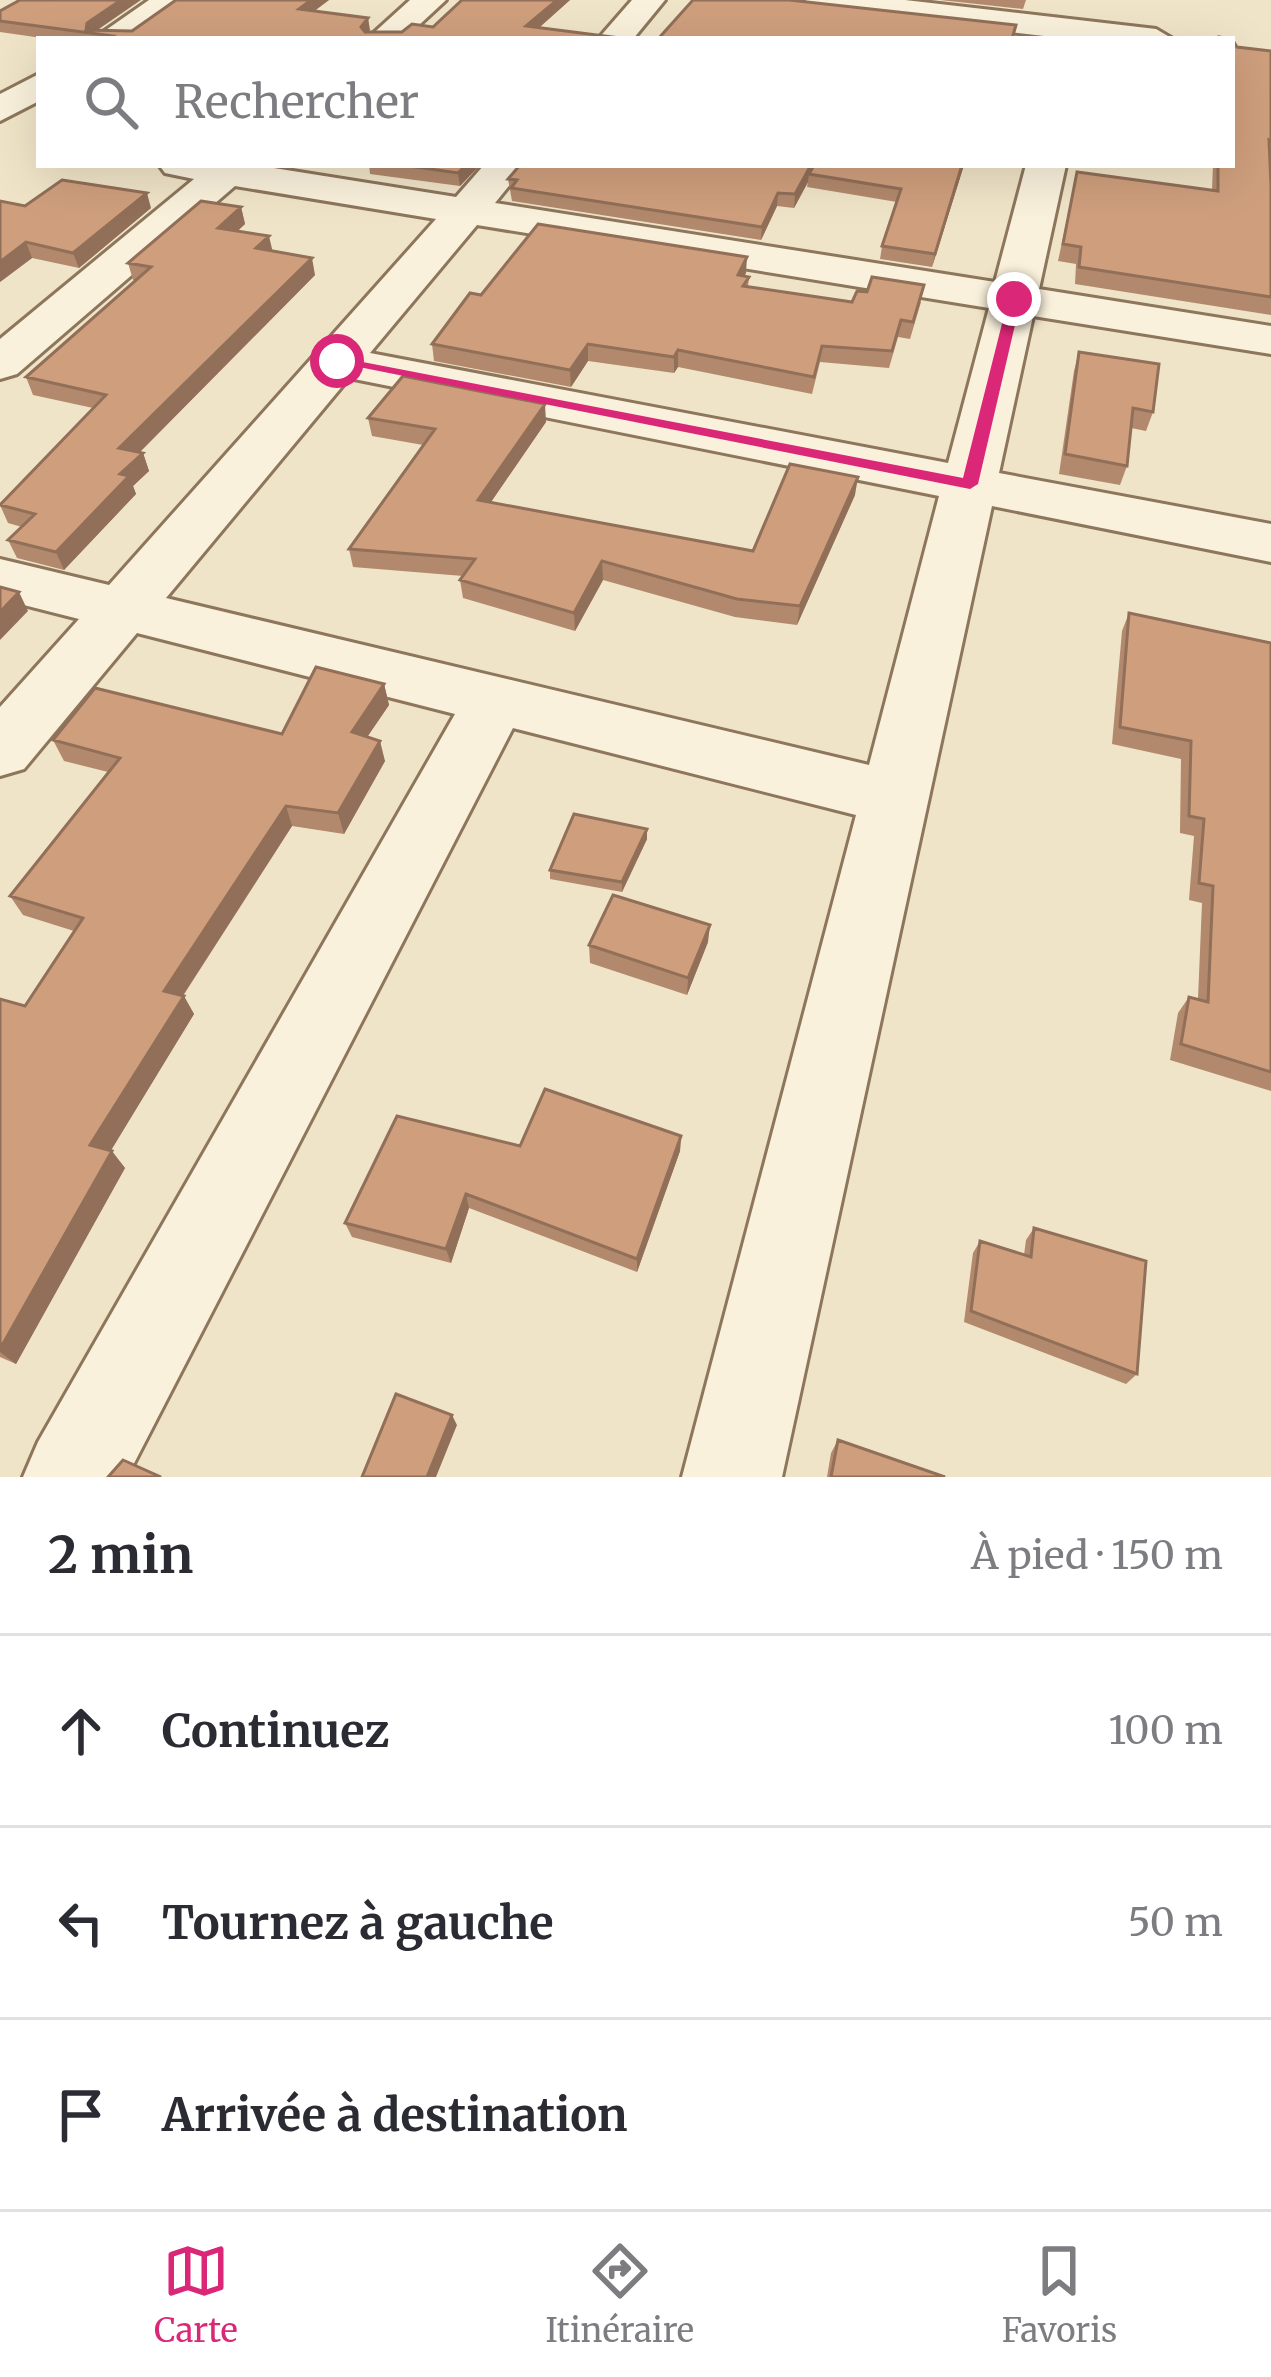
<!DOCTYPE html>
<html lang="fr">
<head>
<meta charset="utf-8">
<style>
  :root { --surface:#fff; --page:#f7f7f7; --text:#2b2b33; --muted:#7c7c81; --line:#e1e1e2; --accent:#db2777 }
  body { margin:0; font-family:Merriweather,serif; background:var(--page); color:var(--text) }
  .stop { position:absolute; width:36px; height:36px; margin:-27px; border:9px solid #db2777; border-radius:50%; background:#fff }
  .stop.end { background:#db2777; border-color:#fff; box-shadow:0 3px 12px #0008 }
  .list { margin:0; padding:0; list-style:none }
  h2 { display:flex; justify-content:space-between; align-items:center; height:156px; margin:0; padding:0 48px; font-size:51px }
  h2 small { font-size:39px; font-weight:400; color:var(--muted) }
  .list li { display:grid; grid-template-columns:78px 1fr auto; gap:36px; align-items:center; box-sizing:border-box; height:192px; padding:0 48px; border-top:3px solid var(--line) }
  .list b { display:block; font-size:45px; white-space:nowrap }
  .list em { font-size:39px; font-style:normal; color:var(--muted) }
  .icon { flex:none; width:66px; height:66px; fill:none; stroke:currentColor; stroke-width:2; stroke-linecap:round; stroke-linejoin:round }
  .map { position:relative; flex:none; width:1271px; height:1477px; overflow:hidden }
  .search { position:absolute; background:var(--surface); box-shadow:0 12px 48px #0002; left:36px; right:36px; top:36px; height:132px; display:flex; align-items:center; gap:30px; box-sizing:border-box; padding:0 42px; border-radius:0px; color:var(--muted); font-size:45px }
  .sheet { height:732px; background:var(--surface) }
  nav { display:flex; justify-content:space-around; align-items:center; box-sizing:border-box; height:168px; border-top:3px solid var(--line); background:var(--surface); font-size:33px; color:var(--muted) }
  nav a { display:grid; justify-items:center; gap:6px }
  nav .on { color:var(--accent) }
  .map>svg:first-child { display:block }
</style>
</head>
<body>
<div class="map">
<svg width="1271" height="1477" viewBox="0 0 1271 1477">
  <rect width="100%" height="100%" fill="#f0e4c8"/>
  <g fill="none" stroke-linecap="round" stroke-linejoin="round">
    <defs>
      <path id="minor" d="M 149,0 L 187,0 L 133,39 L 93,39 Z
        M 410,0 L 446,0 L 404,39 L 367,39 Z
        M 632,0 L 665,0 L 633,39 L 598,39 Z
        M 805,0 L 905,0 L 1156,29 L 1173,39 L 1070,39 L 821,10 Z
        M 39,74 L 39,101 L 0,121 L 0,94 Z
        M 159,165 L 255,165 L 456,197 L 484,165 L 526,165 L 495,203 L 995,282 L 1026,165 L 1066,165 L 1039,289 L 1271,326 L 1271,354 L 1033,316 L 999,473 L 1271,524 L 1271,562 L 992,506 L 782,1477 L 682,1477 L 856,815 L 513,728 L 127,1477 L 23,1477 L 38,1442 L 455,714 L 137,633 L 24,769 L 0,776 L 0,707 L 79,619 L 0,599 L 0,559 L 109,585 L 436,219 L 235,186 L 17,374 L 0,379 L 0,339 L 194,179 L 165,173 ZM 477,225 L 989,308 L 948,463 L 370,353 ZM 349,378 L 939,496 L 869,765 L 166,598 Z"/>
    </defs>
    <!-- minor casing -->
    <use href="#minor" stroke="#8d765c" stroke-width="6"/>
    <!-- minor -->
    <use href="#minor" fill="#faf1dc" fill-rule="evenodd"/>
  </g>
  <!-- wall -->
  <path fill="#b2896c" d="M 176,0 L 329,0 L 314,11 L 368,18 L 369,32 L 402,32 L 433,27 L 462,0 L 570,0 L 539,28 L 628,39 L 49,39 L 0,32 L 0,11 L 98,30 L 132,31 Z
    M 940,0 L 1026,0 L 1023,9 Z
    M 1237,47 L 1271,51 L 1271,315 L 1075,284 L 1076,264 L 1058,261 L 1077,172 L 1212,190 L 1213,165 L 1232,165 Z
    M 369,165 L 480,165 L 460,186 L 370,174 Z
    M 520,165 L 964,165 L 932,267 L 880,259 L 882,246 L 897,202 L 807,187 L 808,182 L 794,208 L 777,206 L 761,240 L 512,201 L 508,179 Z
    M 25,206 L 151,208 L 79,268 L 32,258 L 0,282 Z
    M 241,207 L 245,224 L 237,231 L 315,275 L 140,452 L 143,453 L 149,471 L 133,486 L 136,494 L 64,570 L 17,558 L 8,540 L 22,527 L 8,523 L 0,505 L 93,408 L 33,395 L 26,377 L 136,280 L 133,280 L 128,263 Z
    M 746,273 L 744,276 L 749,277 L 748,287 L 852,302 L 921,302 L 910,339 L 898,337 L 889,368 L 820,362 L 812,394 L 678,367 L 674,373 L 588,361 L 571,387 L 434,361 L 432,344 L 481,295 Z
    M 1079,352 L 1153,412 L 1146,431 L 1131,428 L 1127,466 L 1120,485 L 1059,474 L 1074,371 Z
    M 368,418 L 546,422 L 491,502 L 753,551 L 855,495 L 797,625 L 735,617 L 603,580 L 575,631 L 463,598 L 460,580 L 463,576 L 353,567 L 349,549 L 423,445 L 372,436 Z
    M 1129,613 L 1271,643 L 1271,1091 L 1170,1060 L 1178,1013 L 1189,997 L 1198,999 L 1202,903 L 1189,900 L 1194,836 L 1180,833 L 1181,759 L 1112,744 L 1122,631 Z
    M 384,684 L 389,705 L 367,737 L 385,761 L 344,834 L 292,826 L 183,996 L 194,1014 L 110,1151 L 125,1168 L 16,1364 L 0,1357 L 0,999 L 25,1006 L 74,931 L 23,915 L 10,896 L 108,772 L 64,761 L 53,740 L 282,734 Z
    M 647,829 L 647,839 L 622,892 L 550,879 L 550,870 Z
    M 708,942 L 687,995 L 590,963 L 589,945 Z
    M 681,1136 L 680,1151 L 637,1272 L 469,1208 L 451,1263 L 352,1237 L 345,1223 L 520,1146 Z
    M 1034,1228 L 1137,1374 L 1126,1384 L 964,1322 L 973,1253 L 980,1241 L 1024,1255 L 1026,1240 Z
    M 838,1440 L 945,1477 L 827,1477 L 831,1453 Z"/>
  <!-- shaded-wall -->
  <path fill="#916f58" d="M 121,0 L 141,0 L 93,33 L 86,30 L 87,23 Z
    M 311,0 L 329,0 L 301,21 L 299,9 Z
    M 557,0 L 570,0 L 527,38 L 526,26 Z
    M 368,18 L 370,30 L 362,39 L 361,27 Z
    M 466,165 L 480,165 L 460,186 L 458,173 Z
    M 811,165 L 817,165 L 809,174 L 808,182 L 794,208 L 795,194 Z
    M 962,165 L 964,165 L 932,267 L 935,254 Z
    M 147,193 L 151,208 L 79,268 L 73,253 Z
    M 778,193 L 777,206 L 761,240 L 762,227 Z
    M 241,207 L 245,224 L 223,245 L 218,228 Z
    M 269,236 L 273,253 L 256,248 Z
    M 26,242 L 32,258 L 0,282 L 0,262 Z
    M 747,257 L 746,273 L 737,291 L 738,275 Z
    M 312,258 L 315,275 L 126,466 L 119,448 Z
    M 588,344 L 588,361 L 571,387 L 570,370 Z
    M 678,350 L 678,367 L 674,373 L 674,357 Z
    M 545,404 L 546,422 L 480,518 L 478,500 Z
    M 143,453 L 149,471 L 133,486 L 136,494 L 64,570 L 56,552 L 120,474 Z
    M 858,477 L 855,495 L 797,625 L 800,606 Z
    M 602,561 L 603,580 L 575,631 L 574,613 Z
    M 19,592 L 28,611 L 0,640 L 0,612 Z
    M 384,684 L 389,705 L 357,752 L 352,732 Z
    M 380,741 L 385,761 L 344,834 L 338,813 Z
    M 286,806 L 292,826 L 174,1009 L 164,991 Z
    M 647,829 L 647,839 L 622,892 L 622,882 Z
    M 710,925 L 708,942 L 687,995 L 688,978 Z
    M 184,996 L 194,1014 L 104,1162 L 90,1145 Z
    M 681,1136 L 680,1151 L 637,1272 L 637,1259 Z
    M 112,1151 L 125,1168 L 16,1364 L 0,1352 L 0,1349 Z
    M 466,1194 L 469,1208 L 451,1263 L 446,1249 Z
    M 452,1415 L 457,1425 L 436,1477 L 427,1477 Z"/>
  <!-- building -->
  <path fill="#cf9f7d" stroke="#916f58" stroke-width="3" d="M 20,0 L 121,0 L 87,23 L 86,30 L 132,31 L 176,0 L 311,0 L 299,9 L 368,18 L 361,27 L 365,32 L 402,32 L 412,24 L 433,27 L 462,0 L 557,0 L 526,26 L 628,39 L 109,39 L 113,36 L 0,21 L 0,11 Z
    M 693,0 L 789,0 L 1016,25 L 1012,39 L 658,39 Z
    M 1219,37 L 1232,39 L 1237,47 L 1271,51 L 1271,141 L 1269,140 L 1271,185 L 1271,297 L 1079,267 L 1081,247 L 1063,244 L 1077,172 L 1218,191 L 1218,165 L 1232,165 L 1232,39 L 1219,39 Z
    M 402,165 L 466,165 L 458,173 Z
    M 520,165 L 811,165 L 795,194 L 778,193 L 762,227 L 511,188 L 517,180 L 508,179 Z
    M 814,165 L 962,165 L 935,254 L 882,246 L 901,189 L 809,174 Z
    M 62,180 L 147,193 L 73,253 L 26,242 L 0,262 L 0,201 L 25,206 Z
    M 201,201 L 241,207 L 218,228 L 269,236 L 256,248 L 312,258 L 119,448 L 143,453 L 120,474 L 129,476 L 56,552 L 8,540 L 35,514 L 0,505 L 106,395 L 26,377 L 151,267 L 128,263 Z
    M 538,224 L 747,257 L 738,275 L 749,277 L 743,286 L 852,302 L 857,291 L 867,292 L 872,277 L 924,285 L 913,322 L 901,320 L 892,351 L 822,346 L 814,377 L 678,350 L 674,357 L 588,344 L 570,370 L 432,344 L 470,293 L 481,295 Z
    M 1079,352 L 1159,364 L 1153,412 L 1133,408 L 1127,466 L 1065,454 Z
    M 403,376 L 545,404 L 478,500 L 753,551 L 790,464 L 858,477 L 800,606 L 737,599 L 602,561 L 574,613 L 460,580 L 475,559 L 349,549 L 435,429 L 368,418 Z
    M 0,587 L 19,592 L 0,612 Z
    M 1129,613 L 1271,643 L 1271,1072 L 1181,1044 L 1189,997 L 1208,1002 L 1213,886 L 1199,883 L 1204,819 L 1189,816 L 1191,741 L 1120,727 Z
    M 316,667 L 384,684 L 352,732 L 380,741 L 338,813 L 286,806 L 164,991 L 184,996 L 90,1145 L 112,1151 L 0,1349 L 0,999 L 25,1006 L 83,918 L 10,896 L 120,758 L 53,740 L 95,688 L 282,734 Z
    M 574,814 L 647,829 L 622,882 L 550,870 Z
    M 613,895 L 710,925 L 688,978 L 589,945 Z
    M 545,1089 L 681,1136 L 637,1259 L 466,1194 L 446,1249 L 345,1223 L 397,1116 L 520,1146 Z
    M 1034,1228 L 1146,1261 L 1137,1374 L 971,1311 L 980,1241 L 1031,1257 Z
    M 396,1394 L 452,1415 L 427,1477 L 362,1477 Z
    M 838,1440 L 945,1477 L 831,1477 Z
    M 123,1460 L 161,1477 L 108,1477 Z"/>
  <!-- route -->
  <path fill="#db2777" d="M 1009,296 L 1021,299 L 978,484 L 970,489 L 329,361 L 337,357 L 963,478 Z"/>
</svg>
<div class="stop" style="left:337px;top:361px"></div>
<div class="stop end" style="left:1014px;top:299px"></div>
<div class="search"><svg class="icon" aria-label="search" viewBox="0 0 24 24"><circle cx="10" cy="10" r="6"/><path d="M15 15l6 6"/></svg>Rechercher</div>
</div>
<section class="sheet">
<h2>2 min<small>À pied · 150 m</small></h2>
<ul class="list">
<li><svg class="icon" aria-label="ahead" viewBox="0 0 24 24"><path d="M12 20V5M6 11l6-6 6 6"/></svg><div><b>Continuez</b></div><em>100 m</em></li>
<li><svg class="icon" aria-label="left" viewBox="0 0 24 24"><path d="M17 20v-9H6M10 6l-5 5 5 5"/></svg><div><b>Tournez à gauche</b></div><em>50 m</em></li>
<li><svg class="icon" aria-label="arrive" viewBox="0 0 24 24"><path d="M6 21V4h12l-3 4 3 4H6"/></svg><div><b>Arrivée à destination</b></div></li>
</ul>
</section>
<nav>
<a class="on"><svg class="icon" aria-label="map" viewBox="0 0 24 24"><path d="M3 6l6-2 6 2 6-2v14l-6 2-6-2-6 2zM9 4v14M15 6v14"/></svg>Carte</a>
<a><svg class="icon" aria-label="directions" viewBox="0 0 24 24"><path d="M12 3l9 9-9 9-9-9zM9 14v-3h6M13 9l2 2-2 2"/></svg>Itinéraire</a>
<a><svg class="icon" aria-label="saved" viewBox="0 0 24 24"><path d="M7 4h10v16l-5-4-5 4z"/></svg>Favoris</a>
</nav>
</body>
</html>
